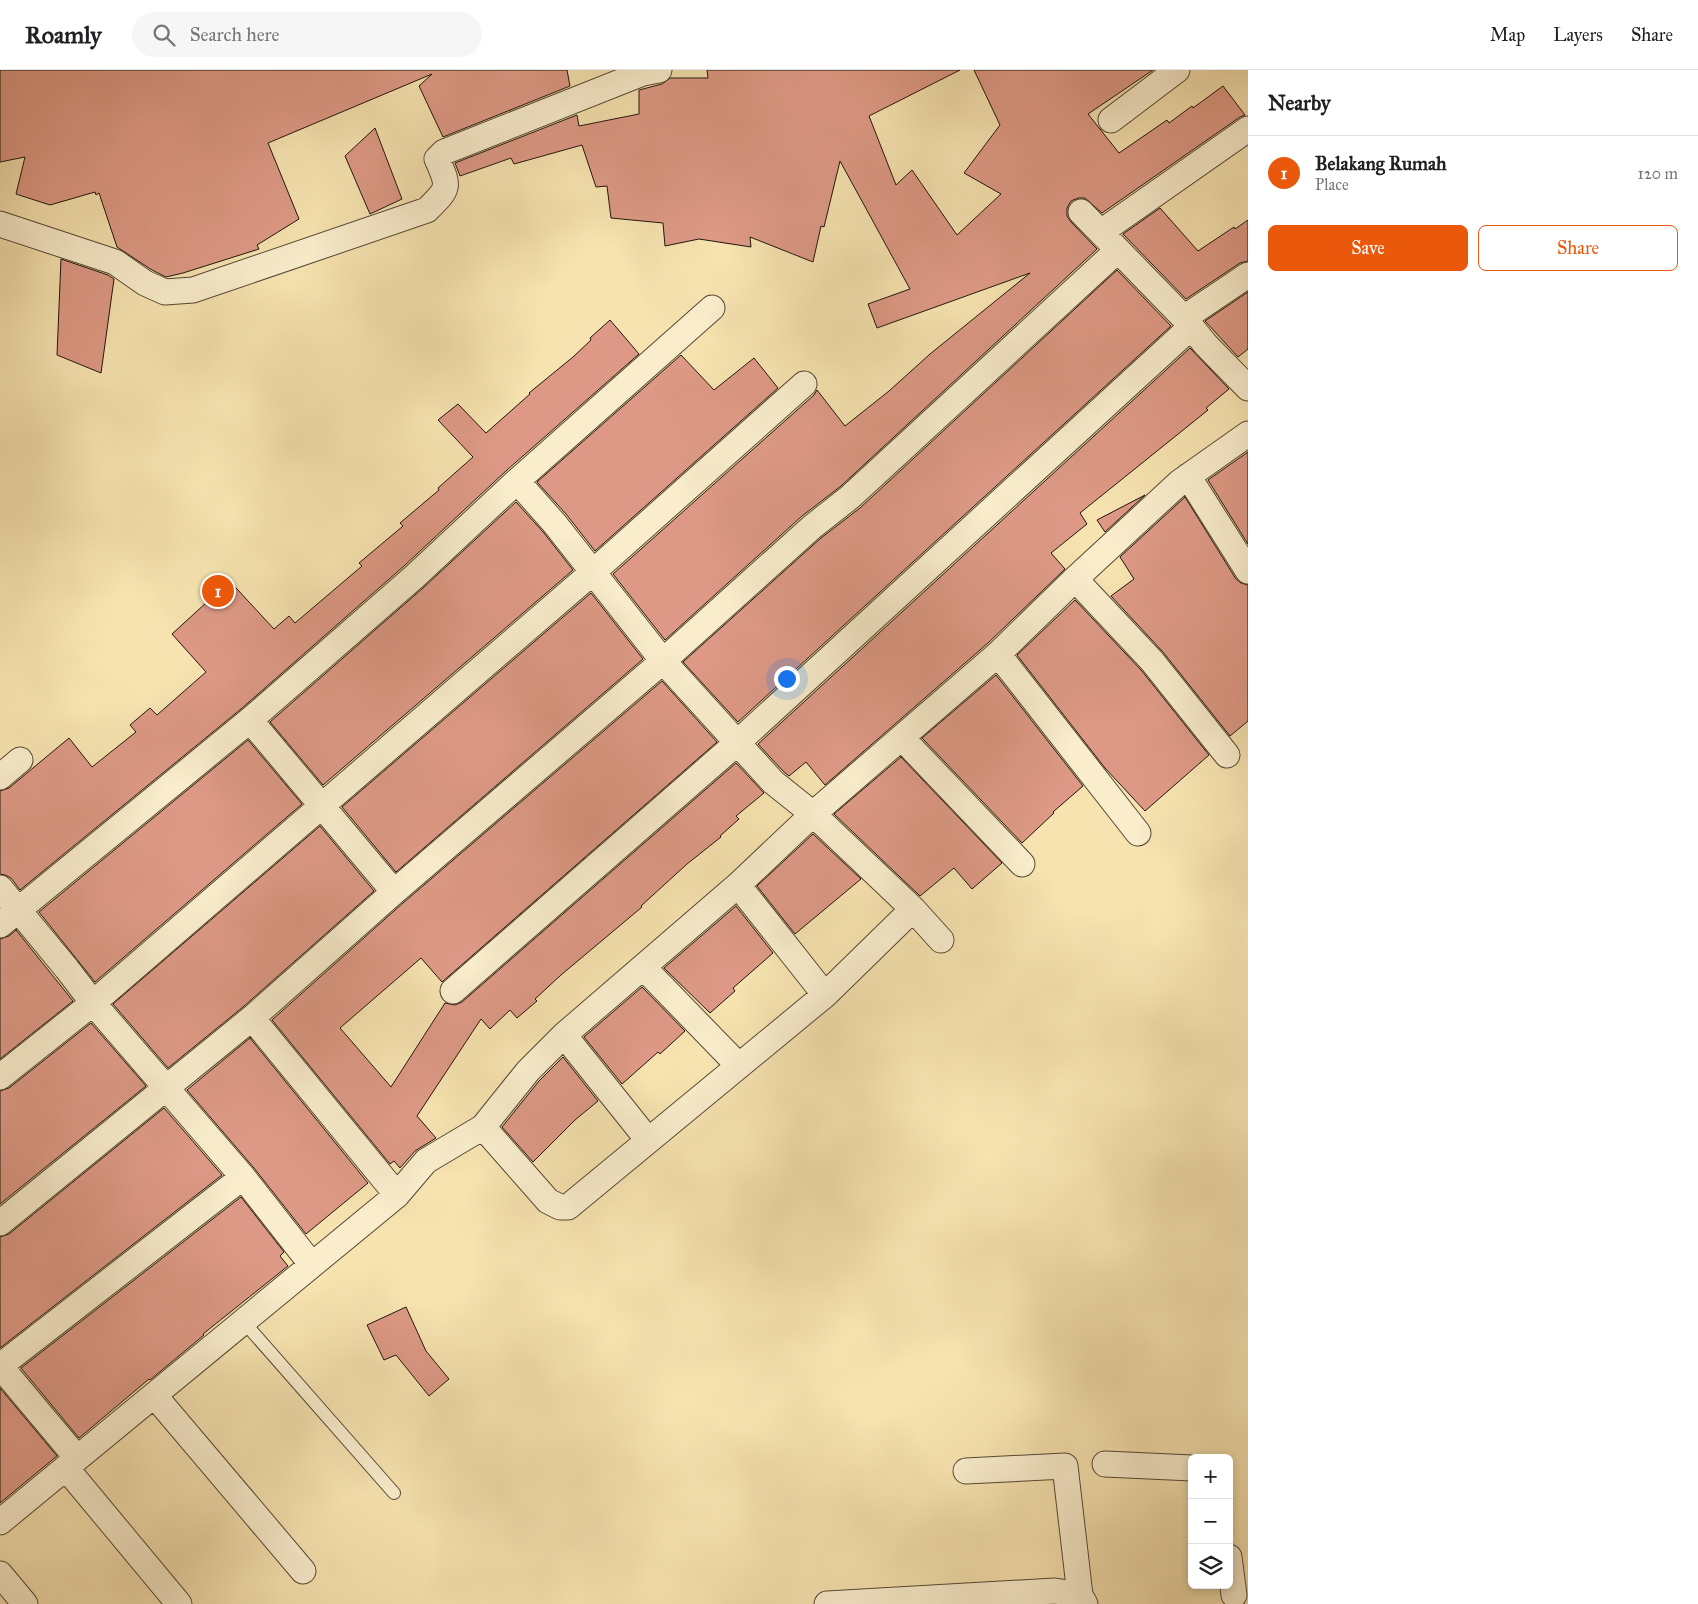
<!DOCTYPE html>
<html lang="en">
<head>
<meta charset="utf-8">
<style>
  :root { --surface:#fff; --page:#f6f6f6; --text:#202124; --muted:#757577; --line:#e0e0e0; --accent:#ea580c }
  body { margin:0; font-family:"IM FELL Great Primer",serif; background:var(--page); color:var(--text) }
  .controls { position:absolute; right:15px; bottom:15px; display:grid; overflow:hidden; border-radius:8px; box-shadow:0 2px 8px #0003 }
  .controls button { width:45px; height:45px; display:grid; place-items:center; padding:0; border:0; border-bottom:1px solid var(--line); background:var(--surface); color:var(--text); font:25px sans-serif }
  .you { position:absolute; left:786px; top:608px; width:18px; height:18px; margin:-12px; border:4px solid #fff; border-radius:50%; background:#1a73e8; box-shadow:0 0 0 8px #1a73e833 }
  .badge { display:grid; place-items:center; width:32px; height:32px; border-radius:50%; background:var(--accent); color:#fff; font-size:16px; font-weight:700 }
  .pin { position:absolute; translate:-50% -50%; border:2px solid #fff; box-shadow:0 1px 5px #0006 }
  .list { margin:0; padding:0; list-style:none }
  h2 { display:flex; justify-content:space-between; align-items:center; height:65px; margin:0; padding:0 20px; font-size:21px }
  h2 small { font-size:16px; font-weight:400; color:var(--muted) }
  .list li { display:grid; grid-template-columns:32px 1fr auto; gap:15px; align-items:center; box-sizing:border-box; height:75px; padding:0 20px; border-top:1px solid var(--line) }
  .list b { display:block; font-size:19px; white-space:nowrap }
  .list p { margin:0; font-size:16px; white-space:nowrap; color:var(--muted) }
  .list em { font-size:16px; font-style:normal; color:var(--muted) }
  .actions { display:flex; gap:10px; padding:15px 20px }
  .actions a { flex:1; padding:11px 0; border:1px solid var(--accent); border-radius:8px; text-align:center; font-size:18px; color:var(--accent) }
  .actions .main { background:var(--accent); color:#fff }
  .icon { flex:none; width:28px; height:28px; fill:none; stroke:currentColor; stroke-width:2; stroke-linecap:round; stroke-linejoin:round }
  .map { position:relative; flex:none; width:1248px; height:1534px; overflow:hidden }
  header { display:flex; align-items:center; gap:30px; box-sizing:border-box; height:70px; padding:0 25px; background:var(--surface); border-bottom:1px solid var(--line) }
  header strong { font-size:24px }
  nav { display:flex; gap:28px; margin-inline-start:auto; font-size:18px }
  .search { width:350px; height:45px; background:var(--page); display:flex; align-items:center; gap:12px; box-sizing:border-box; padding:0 18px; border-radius:28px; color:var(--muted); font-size:19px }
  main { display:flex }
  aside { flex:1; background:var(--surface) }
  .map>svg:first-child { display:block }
</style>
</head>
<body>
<header>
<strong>Roamly</strong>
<div class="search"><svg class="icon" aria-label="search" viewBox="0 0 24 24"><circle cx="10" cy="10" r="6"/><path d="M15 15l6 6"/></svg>Search here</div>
<nav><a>Map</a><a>Layers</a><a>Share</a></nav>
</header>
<main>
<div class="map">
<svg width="1248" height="1534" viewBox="0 0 1248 1534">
  <rect width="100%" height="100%" fill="#f6e3b0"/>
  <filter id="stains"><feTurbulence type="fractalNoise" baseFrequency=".004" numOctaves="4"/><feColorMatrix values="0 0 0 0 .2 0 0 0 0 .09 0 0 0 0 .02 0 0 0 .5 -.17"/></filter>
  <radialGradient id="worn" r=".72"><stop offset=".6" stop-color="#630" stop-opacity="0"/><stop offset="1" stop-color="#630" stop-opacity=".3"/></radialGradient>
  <!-- building -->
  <path fill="#dd9985" stroke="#21150c" d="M 0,0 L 567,0 L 570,16 L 443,67 L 419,16 L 432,4 L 268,73 L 299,149 L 257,175 L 259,179 L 183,203 L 166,207 L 152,200 L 117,177 L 99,123 L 96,125 L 95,122 L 50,135 L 16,124 L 25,87 L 0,92 Z
    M 707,0 L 960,0 L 869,46 L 896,115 L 912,100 L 957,165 L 1001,124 L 964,103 L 1000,55 L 974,0 L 1153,0 L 1088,44 L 1119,83 L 1167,50 L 1169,53 L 1192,36 L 1193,38 L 1223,16 L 1245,45 L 1240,47 L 1102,143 L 1085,128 L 1078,128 L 1071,131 L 1067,138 L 1067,146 L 1071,152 L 1097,179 L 841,416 L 802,446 L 665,570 L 613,504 L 814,325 L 817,320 L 845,356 L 889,321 L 930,284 L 1030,203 L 877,258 L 868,234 L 910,219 L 840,91 L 824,157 L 821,156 L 813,192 L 750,167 L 751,177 L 699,169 L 665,176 L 663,153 L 611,148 L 607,116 L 596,117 L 582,75 L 514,94 L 511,88 L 460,106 L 455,93 L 577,45 L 579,56 L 639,44 L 639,20 L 662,14 L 670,8 L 708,8 Z
    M 375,58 L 402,129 L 370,144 L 345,86 Z
    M 1160,138 L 1198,181 L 1234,157 L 1235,159 L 1248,150 L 1248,191 L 1240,193 L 1186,229 L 1123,164 Z
    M 61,189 L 108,205 L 114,209 L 101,303 L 57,285 Z
    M 1117,200 L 1171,256 L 738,652 L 683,592 L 821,468 L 860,438 Z
    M 1248,222 L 1248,279 L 1238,287 L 1205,251 Z
    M 610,250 L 639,284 L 507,400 L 404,496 L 241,639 L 20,820 L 11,808 L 5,805 L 0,804 L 0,721 L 9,718 L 69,668 L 92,697 L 136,662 L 130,655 L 150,638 L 157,645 L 206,602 L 172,564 L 207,532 L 202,526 L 224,505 L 274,559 L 289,546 L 295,553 L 362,496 L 359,493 L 403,456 L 400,453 L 439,420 L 438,418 L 473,387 L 438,350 L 458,334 L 486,363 L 530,324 L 529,323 L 573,287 L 591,270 L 590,268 Z
    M 1190,278 L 1229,319 L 1206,338 L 1208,340 L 1080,443 L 1087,454 L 1051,483 L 1065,499 L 988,573 L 825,715 L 806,692 L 789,706 L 783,701 L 758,674 Z
    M 681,285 L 714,320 L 754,288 L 778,318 L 595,481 L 566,444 L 537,412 Z
    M 1248,382 L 1248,474 L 1208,410 Z
    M 1145,425 L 1105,462 L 1097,450 Z
    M 1185,427 L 1236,509 L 1241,513 L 1248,515 L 1248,651 L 1230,666 L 1163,582 L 1111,526 L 1134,509 L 1120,487 Z
    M 516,432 L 544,463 L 573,500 L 323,715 L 270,652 L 423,518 Z
    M 591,523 L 643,589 L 396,802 L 342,737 Z
    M 1075,530 L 1141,600 L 1209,685 L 1145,741 L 1105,698 L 1017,585 Z
    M 996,605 L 1083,716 L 1053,742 L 1054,743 L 1022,773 L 922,668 Z
    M 662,611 L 717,672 L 442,912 L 421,888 L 340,958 L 391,1017 L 445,933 L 455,935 L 462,932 L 736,693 L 764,723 L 736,746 L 739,749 L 720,766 L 721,767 L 687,794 L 641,836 L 642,837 L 561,905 L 535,929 L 537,931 L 517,948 L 510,940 L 490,959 L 481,949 L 417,1046 L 436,1068 L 415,1081 L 400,1098 L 394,1091 L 390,1094 L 272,950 L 403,833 Z
    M 248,670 L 302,734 L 95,912 L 39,842 Z
    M 901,687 L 1002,793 L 972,819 L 954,798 L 920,826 L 834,744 Z
    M 320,756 L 374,821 L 243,937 L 168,998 L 113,934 Z
    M 813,764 L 861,809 L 795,864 L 757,816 Z
    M 736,836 L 773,883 L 733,918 L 735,921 L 710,943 L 664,898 Z
    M 16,860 L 73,931 L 0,989 L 0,869 L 9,866 Z
    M 642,917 L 685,961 L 660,984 L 658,982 L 622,1014 L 584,967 Z
    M 91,953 L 146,1016 L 0,1134 L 0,1021 L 9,1018 Z
    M 250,968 L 368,1113 L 306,1164 L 254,1098 L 187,1020 Z
    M 563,987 L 598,1031 L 575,1050 L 533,1092 L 502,1057 L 539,1011 Z
    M 164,1038 L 222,1105 L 0,1278 L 0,1167 L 9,1164 Z
    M 241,1127 L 284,1182 L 280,1186 L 288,1196 L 203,1264 L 204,1265 L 150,1310 L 149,1309 L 79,1368 L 21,1298 Z
    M 406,1237 L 426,1281 L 449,1309 L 429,1326 L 396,1285 L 384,1290 L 367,1255 Z
    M 0,1318 L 57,1386 L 0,1433 Z"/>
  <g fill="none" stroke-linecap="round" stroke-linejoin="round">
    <defs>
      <path id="lane" d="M 243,1251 L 394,1423"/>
      <path id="street" d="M 1111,50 L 1177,0
        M 1081,142 L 1184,248 L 1206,275 L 1248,318
        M 0,154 L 115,192 L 145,213 L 165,222 L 193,220 L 427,140 C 449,118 450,118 437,89 L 444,82 L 643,3 L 659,0
        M 1101,162 L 1248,59
        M 712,238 L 517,411 L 555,454 L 663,591 L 773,712 L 813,744 L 913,839 L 941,870
        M 1184,248 L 1248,205
        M 1188,406 L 1248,501
        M 1075,509 L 1152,591 L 1227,685
        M 998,584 L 1138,763
        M 250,650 L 394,822
        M 902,668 L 1022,794
        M 0,707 L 20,690
        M 738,815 L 825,925
        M 0,818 L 67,899 L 93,933 L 243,1107 L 312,1195
        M 0,855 L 250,650 L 414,507 L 517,411
        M 643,897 L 739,996
        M 453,921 L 737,673 L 1191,257
        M 252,948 L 397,1125
        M 564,965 L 648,1070
        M 0,1007 L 93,933 L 593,502 L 804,314
        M 483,1057 L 548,1131 L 560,1137 L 568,1137 L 825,925 L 913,839
        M 0,1153 L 252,948 L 394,822 L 663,591 L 812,457 L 850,427 L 1118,180
        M 154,1325 L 303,1501
        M 77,1388 L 0,1296 L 243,1107
        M 1105,1394 L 1192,1398
        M 66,1398 L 179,1534
        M 966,1401 L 1065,1396 L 1080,1525
        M 0,1452 L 397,1125 L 426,1091 L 483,1057 L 528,1001 L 564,965 L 738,815 L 813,744 L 998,584 L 1075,509 L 1180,412 L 1248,364
        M 1229,1487 L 1234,1525
        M 0,1504 L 25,1534
        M 827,1534 L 1055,1521 L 1080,1525 L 1085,1534"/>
    </defs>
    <!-- lane casing -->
    <use href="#lane" stroke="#564835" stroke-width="14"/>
    <!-- street casing -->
    <use href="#street" stroke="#564835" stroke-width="27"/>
    <!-- lane -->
    <use href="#lane" stroke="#f9edcc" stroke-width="12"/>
    <!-- street -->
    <use href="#street" stroke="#f9edcc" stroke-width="25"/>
  </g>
  <rect width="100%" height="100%" filter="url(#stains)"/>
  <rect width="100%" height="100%" fill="url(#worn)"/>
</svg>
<div class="controls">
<button>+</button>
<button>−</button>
<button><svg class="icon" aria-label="layers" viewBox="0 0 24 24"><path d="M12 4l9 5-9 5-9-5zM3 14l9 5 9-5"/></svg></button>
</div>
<div class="you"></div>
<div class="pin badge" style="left:218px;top:521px">1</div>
</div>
<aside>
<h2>Nearby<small></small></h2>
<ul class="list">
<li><span class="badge">1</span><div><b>Belakang Rumah</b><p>Place</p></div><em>120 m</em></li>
</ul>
<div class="actions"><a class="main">Save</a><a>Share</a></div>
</aside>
</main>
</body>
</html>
